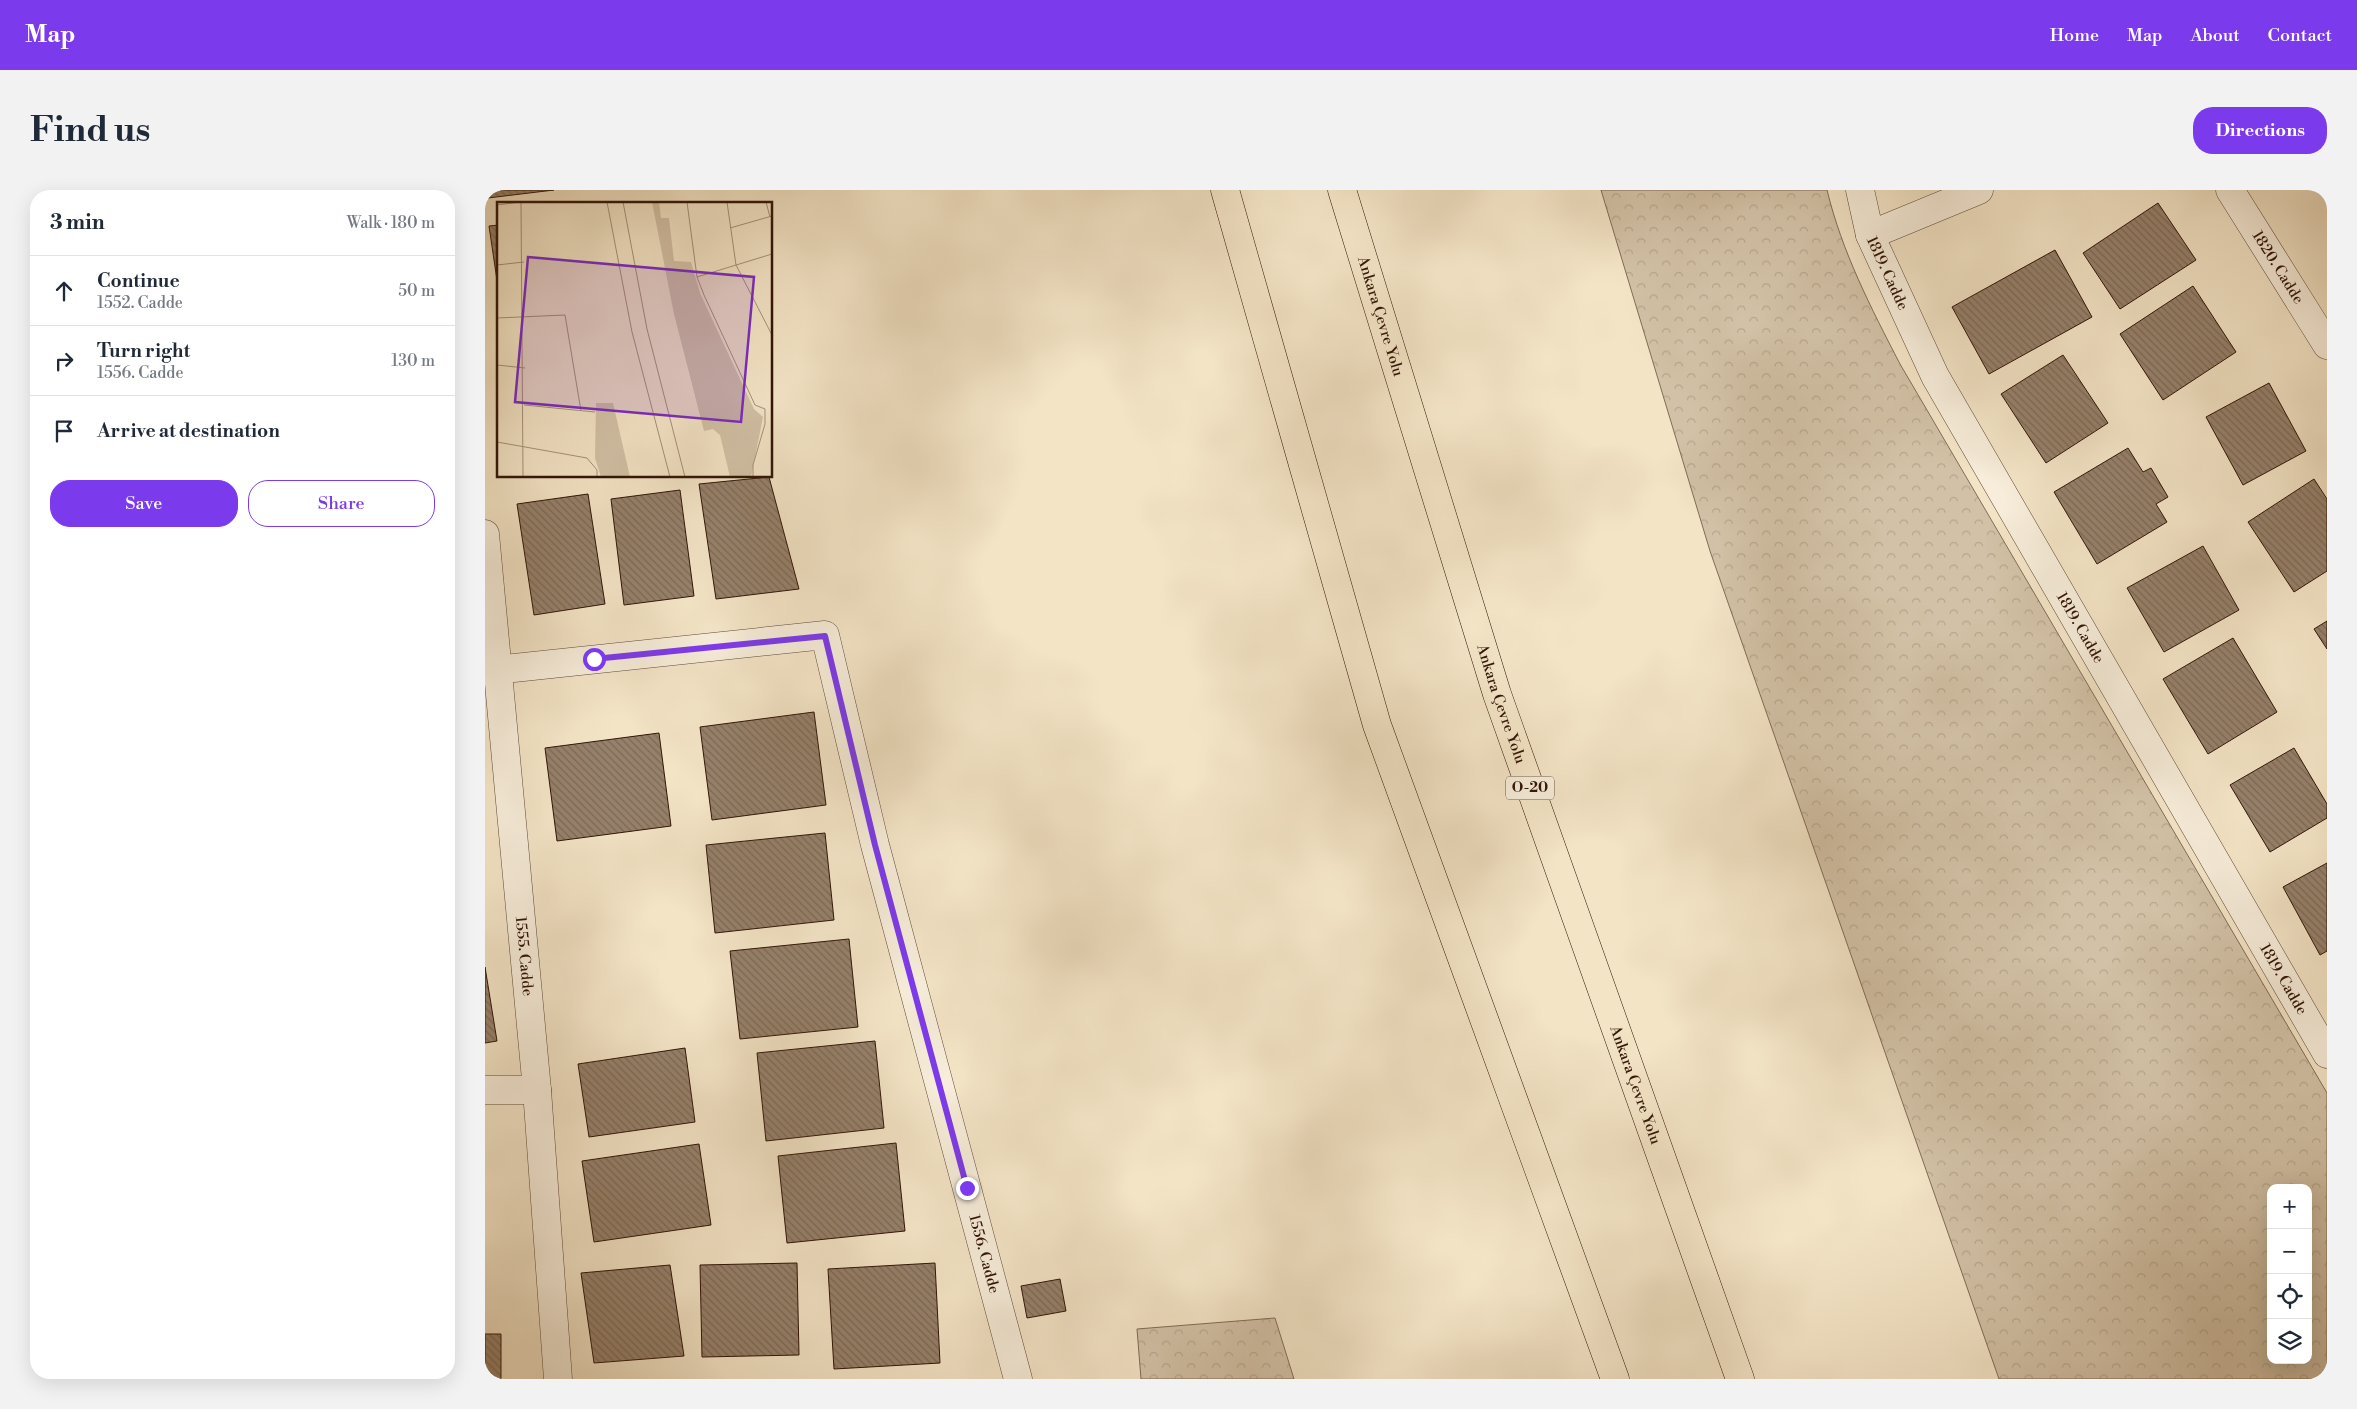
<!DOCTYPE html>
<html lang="en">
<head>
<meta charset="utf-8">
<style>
  :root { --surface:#fff; --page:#f2f2f3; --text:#1f2937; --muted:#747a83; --line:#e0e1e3; --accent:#7c3aed }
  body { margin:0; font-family:"Libre Bodoni",serif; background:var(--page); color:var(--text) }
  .controls { position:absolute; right:15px; bottom:15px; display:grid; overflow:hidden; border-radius:10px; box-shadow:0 5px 20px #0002 }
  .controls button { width:45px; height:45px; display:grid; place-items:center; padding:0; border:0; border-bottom:1px solid var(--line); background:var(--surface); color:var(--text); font:25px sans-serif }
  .stop { position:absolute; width:15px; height:15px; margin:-11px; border:4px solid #7c3aed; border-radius:50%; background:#fff }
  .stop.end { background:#7c3aed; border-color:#fff; box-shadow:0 1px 5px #0008 }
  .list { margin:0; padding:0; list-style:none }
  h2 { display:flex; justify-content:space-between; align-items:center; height:65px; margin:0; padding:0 20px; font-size:21px }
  h2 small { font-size:16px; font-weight:400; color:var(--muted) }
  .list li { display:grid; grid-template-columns:32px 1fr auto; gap:15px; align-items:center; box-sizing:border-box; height:70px; padding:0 20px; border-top:1px solid var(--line) }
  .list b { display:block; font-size:19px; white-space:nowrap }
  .list p { margin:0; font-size:16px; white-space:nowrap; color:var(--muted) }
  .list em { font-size:16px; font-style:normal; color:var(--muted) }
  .actions { display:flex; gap:10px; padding:15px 20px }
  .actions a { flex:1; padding:11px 0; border:1px solid var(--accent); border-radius:20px; text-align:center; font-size:18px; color:var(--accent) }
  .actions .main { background:var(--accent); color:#fff }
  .icon { flex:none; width:28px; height:28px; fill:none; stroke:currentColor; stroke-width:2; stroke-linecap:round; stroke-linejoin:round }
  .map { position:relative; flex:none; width:1842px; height:1189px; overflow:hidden; border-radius:20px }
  header { display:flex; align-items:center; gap:30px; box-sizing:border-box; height:70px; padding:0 25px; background:var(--accent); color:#fff }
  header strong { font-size:24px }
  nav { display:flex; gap:28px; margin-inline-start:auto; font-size:18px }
  .intro { display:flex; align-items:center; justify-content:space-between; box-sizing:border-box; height:120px; padding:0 30px }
  h1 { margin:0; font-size:35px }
  .button { padding:12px 22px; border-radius:20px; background:var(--accent); color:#fff; font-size:18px; font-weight:700 }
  main { display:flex; gap:30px; padding:0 30px }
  aside { flex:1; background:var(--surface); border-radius:20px; box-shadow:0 5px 20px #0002 }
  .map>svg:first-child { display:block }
</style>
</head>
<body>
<header>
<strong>Map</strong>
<nav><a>Home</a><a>Map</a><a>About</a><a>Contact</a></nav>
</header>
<div class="intro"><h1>Find us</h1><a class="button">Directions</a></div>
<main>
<aside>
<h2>3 min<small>Walk · 180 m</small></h2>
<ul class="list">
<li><svg class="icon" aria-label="ahead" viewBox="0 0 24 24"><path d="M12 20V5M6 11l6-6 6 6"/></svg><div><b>Continue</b><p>1552. Cadde</p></div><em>50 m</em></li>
<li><svg class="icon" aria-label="right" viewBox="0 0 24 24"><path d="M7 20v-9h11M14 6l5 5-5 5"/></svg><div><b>Turn right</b><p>1556. Cadde</p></div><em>130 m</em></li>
<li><svg class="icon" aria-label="arrive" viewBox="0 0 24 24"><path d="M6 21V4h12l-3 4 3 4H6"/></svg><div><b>Arrive at destination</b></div></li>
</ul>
<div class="actions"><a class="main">Save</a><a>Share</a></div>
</aside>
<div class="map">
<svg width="1842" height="1189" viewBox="0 0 1842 1189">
  <defs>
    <pattern id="forest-crowns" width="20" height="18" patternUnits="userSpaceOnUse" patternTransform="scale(1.25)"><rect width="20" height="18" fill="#d2c1a6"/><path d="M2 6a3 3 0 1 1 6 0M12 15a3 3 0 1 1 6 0" fill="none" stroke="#b5a58d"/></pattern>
    <pattern id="building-back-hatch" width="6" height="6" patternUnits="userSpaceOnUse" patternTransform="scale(1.25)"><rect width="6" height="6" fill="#96816b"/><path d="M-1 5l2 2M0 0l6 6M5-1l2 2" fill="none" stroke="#7b6856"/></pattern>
  </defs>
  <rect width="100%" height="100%" fill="#f3e4c6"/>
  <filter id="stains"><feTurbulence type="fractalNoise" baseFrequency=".004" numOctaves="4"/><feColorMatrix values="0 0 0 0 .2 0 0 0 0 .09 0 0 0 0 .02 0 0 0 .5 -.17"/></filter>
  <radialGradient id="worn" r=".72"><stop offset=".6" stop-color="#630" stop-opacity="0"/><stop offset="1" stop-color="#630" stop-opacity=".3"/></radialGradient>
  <!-- forest -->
  <path fill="url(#forest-crowns)" stroke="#826b57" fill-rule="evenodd" d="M 1116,0 L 1342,0 C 1357,62 1386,118 1415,174 L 1842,903 L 1842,1189 L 1514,1189 L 1225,361 ZM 1786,998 L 1823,998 L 1823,1170 L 1786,1170 Z
    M 790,1128 L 809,1189 L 656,1189 L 652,1139 Z"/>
  <!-- building -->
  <path fill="url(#building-back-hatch)" stroke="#321508" d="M 2,0 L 69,0 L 3,8 Z
    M 1673,13 L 1711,70 L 1635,119 L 1598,63 Z
    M 14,35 L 14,104 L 4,36 Z
    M 1570,60 L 1607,127 L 1504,184 L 1467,117 Z
    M 1708,96 L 1751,162 L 1678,210 L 1635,144 Z
    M 1578,165 L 1623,233 L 1561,273 L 1516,204 Z
    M 1784,193 L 1821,261 L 1758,295 L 1721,227 Z
    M 1643,258 L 1658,282 L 1666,278 L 1683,307 L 1671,314 L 1682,332 L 1612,374 L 1569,302 Z
    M 284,287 L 314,399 L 231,409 L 214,294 Z
    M 1829,289 L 1842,309 L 1842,381 L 1809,402 L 1763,332 Z
    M 195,300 L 209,406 L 139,415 L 126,309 Z
    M 103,304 L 120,414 L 49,425 L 32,314 Z
    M 1718,356 L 1754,420 L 1679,462 L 1642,398 Z
    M 1842,431 L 1842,459 L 1829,439 Z
    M 1748,448 L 1792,522 L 1723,564 L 1678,489 Z
    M 329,522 L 341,615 L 227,630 L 215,537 Z
    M 174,543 L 186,636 L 72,651 L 60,558 Z
    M 1809,558 L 1842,614 L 1842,628 L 1785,662 L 1745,595 Z
    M 340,643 L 349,730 L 230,743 L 221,655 Z
    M 1842,673 L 1842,761 L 1835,765 L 1798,697 Z
    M 364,749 L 373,837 L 255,849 L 245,761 Z
    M 0,777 L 12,851 L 0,853 Z
    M 390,851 L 399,938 L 281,951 L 272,863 Z
    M 200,858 L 210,932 L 104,947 L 93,874 Z
    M 411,953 L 420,1041 L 302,1053 L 293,966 Z
    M 214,954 L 226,1035 L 109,1052 L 97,971 Z
    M 312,1073 L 314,1165 L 217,1167 L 215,1075 Z
    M 450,1073 L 455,1173 L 349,1179 L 343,1079 Z
    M 185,1075 L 199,1166 L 109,1173 L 96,1083 Z
    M 575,1089 L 581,1121 L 542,1128 L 536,1096 Z
    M 0,1144 L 16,1144 L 16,1189 L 0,1189 Z"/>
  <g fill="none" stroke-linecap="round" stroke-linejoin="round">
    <defs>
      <g id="minor">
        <path id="s1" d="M 1375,0 L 1385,45 L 1450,186 L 1842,864"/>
        <path id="s2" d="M 1745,0 L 1842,155"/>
        <path d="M 1385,45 L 1494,0"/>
        <path id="s3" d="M 0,344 L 52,900 L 73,1189"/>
        <path id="s4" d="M 0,481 L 340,445 L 390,655 L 533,1189"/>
        <path d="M 0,900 L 52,900"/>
      </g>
      <g id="highway">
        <path d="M 740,0 L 892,535 L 1130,1189"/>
        <path id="s5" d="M 857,0 L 1012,504 L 1255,1189"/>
      </g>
    </defs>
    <!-- minor casing -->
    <use href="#minor" stroke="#624938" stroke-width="29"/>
    <!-- highway casing -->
    <use href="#highway" stroke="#321508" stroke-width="29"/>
    <!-- minor -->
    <use href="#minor" stroke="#f7edda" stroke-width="28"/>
    <!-- highway -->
    <use href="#highway" stroke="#f3e4c6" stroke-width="28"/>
  </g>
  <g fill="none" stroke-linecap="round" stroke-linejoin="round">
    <!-- route -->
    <path stroke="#7c3aed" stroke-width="6" d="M 109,469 L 340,446 L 390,655 L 482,998"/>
  </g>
  <g text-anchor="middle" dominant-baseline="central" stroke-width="4.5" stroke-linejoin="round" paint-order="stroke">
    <!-- shield labels -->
    <rect fill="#f7edda" stroke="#6d5647" stroke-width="1" x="1021" y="586.5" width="48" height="23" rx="4"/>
    <g font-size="14" font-weight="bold" fill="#321508">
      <text x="1045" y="598">O-20</text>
    </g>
    <!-- street labels -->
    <g font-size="15" fill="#321508" stroke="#f7edda">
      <text stroke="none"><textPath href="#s2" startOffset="91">1820. Cadde</textPath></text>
      <text stroke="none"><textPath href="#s1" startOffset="88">1819. Cadde</textPath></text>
      <text stroke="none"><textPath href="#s5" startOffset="132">Ankara Çevre Yolu</textPath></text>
      <text stroke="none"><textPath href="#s1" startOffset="492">1819. Cadde</textPath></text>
      <text stroke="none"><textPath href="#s5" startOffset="538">Ankara Çevre Yolu</textPath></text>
      <text stroke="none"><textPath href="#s3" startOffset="424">1555. Cadde</textPath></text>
      <text stroke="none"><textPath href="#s1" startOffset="898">1819. Cadde</textPath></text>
      <text stroke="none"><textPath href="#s5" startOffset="942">Ankara Çevre Yolu</textPath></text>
      <text stroke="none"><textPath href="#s4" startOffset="981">1556. Cadde</textPath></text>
    </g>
  </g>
  <!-- overview -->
  <g transform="translate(12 12)">
    <rect width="275" height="275" fill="#f3e4c6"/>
    <path d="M 155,0 L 162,0 L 164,16 L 172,16 L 177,59 L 194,60 L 203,91 L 257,207 L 266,215 L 254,275 L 233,275 L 223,233 L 216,227 L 207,229 L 177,112 ZM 99,201 L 116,201 L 133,275 L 104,275 L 98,256 Z" fill="#d2c1a6"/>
    <path fill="none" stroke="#a6917a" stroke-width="1" d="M 24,0 L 26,275M 110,0 L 135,130 L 173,275M 126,0 L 150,127 L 188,275M 190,0 L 200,75 L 207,93 L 258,203 L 268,207M 230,0 L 239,63 L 275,133M 269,0 L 273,15M 0,3 L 23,0M 233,26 L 275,14M 0,63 L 27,60M 200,75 L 275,52M 0,116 L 68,113 L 84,209M 0,163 L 28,166M 27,203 L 98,210M 0,240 L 90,256 L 100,268 L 100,275M 256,275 L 256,263 L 268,222 L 268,207"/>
    <path fill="#7b2cbf" fill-opacity="0.15" stroke="#7b2cbf" stroke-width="2.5" d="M 31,55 L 257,75 L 244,220 L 18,200 Z"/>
    <rect width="275" height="275" fill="none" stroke="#321508" stroke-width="2.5"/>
  </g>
  <rect width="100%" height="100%" filter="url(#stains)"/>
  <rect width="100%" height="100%" fill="url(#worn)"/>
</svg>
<div class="controls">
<button>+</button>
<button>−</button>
<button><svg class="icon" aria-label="locate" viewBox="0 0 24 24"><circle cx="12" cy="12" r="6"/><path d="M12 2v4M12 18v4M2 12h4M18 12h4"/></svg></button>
<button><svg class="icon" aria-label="layers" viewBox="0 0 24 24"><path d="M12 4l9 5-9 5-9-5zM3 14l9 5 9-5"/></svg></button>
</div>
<div class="stop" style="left:109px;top:469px"></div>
<div class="stop end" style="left:482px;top:998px"></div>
</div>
</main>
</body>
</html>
